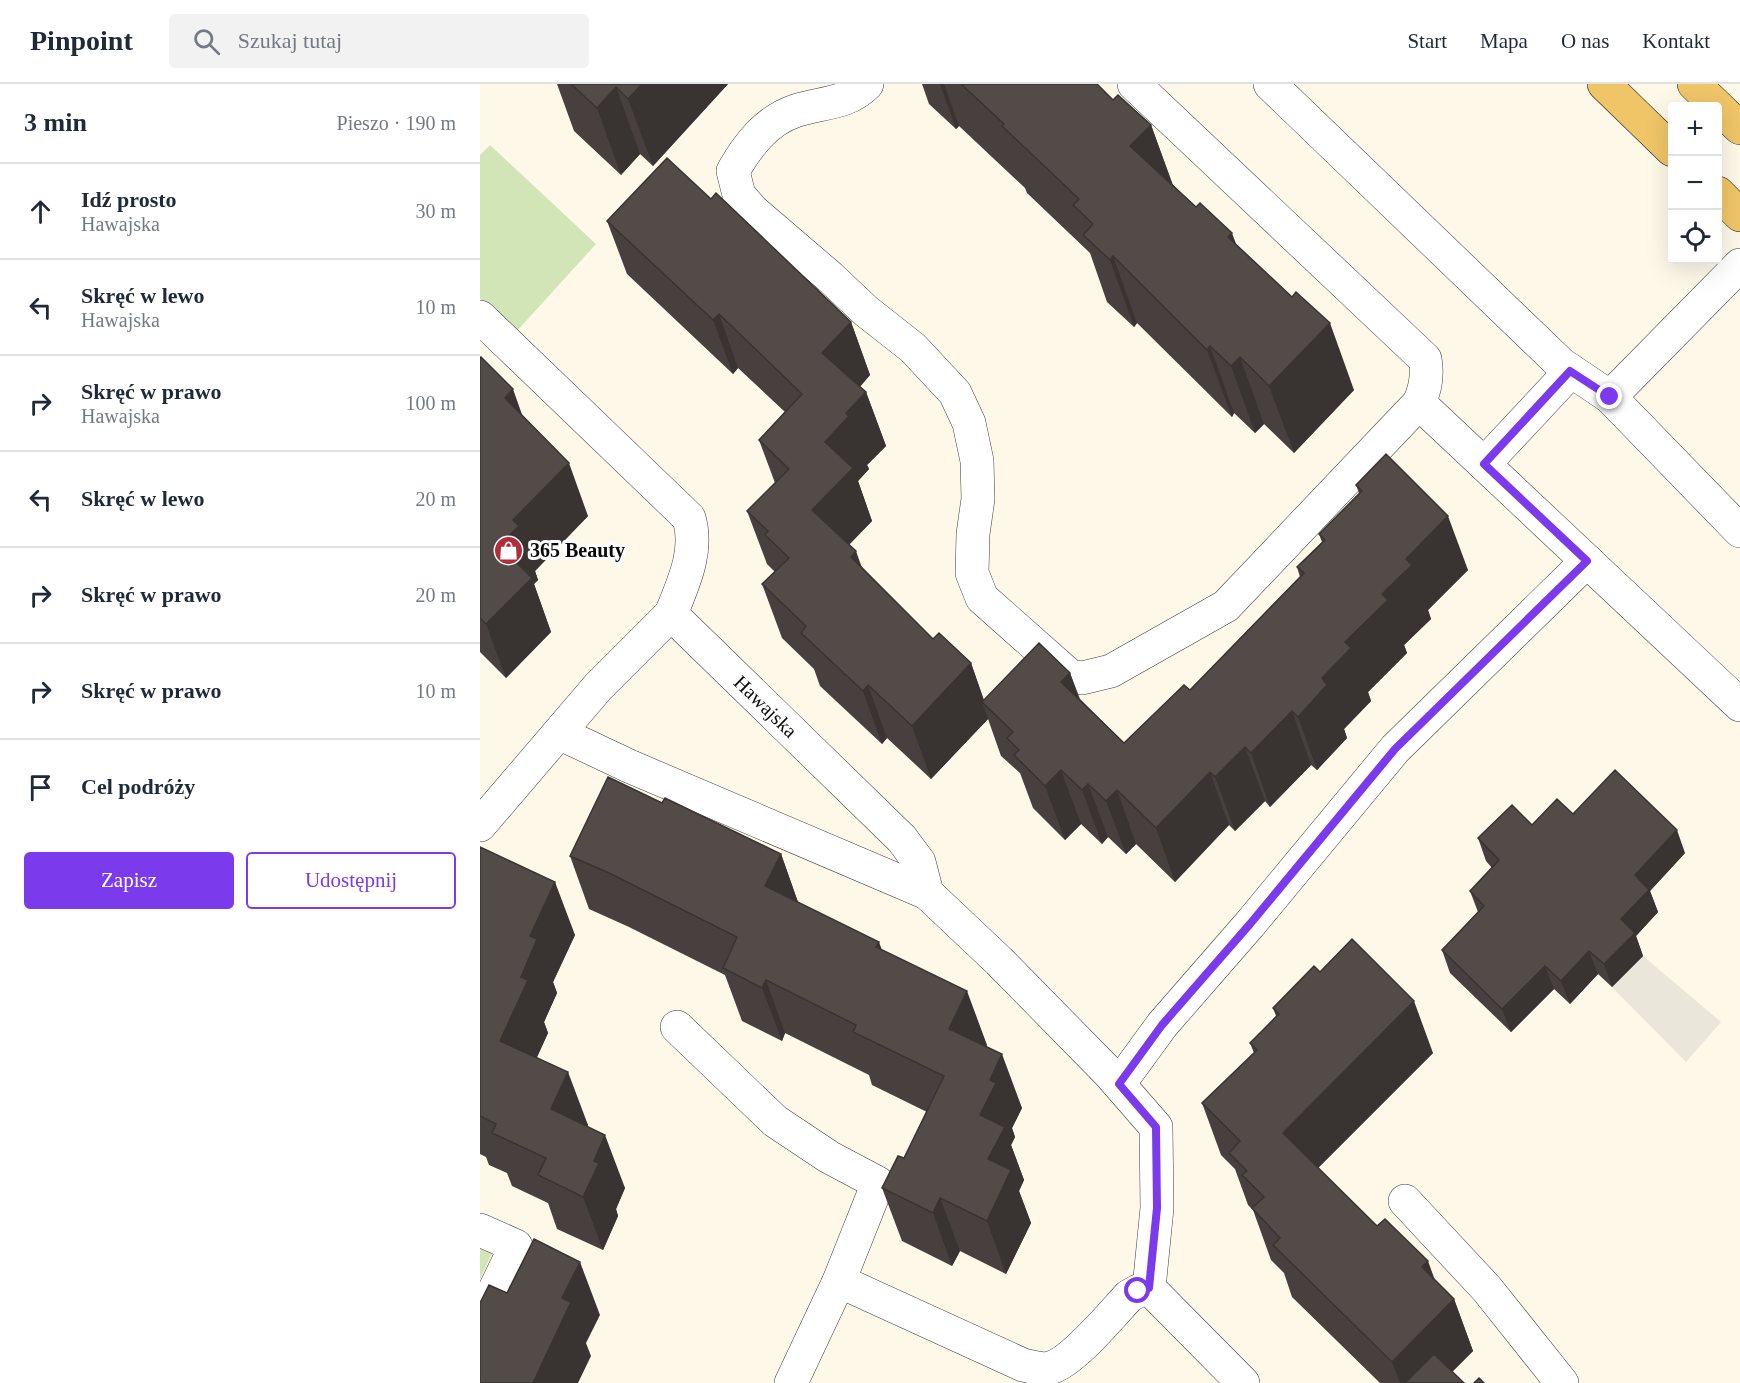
<!DOCTYPE html>
<html lang="pl">
<head>
<meta charset="utf-8">
<style>
  :root { --surface:#fff; --page:#f2f2f3; --text:#1f2937; --muted:#747a83; --line:#e0e1e3; --accent:#7c3aed }
  body { margin:0; font-family:"Times New Roman",serif; background:var(--page); color:var(--text) }
  .controls { position:absolute; right:18px; top:18px; display:grid; overflow:hidden; border-radius:6px; box-shadow:0 6px 24px #0002 }
  .controls button { width:54px; height:54px; display:grid; place-items:center; padding:0; border:0; border-bottom:2px solid var(--line); background:var(--surface); color:var(--text); font:30px sans-serif }
  .stop { position:absolute; width:18px; height:18px; margin:-14px; border:4px solid #7c3aed; border-radius:50%; background:#fff }
  .stop.end { background:#7c3aed; border-color:#fff; box-shadow:0 2px 6px #0008 }
  .list { margin:0; padding:0; list-style:none }
  h2 { display:flex; justify-content:space-between; align-items:center; height:78px; margin:0; padding:0 24px; font-size:26px }
  h2 small { font-size:20px; font-weight:400; color:var(--muted) }
  .list li { display:grid; grid-template-columns:39px 1fr auto; gap:18px; align-items:center; box-sizing:border-box; height:96px; padding:0 24px; border-top:2px solid var(--line) }
  .list b { display:block; font-size:22px; white-space:nowrap }
  .list p { margin:0; font-size:20px; white-space:nowrap; color:var(--muted) }
  .list em { font-size:20px; font-style:normal; color:var(--muted) }
  .actions { display:flex; gap:12px; padding:18px 24px }
  .actions a { flex:1; padding:14px 0; border:2px solid var(--accent); border-radius:6px; text-align:center; font-size:21px; color:var(--accent) }
  .actions .main { background:var(--accent); color:#fff }
  .icon { flex:none; width:33px; height:33px; fill:none; stroke:currentColor; stroke-width:2; stroke-linecap:round; stroke-linejoin:round }
  .map { position:relative; flex:none; width:1260px; height:1299px; overflow:hidden }
  header { display:flex; align-items:center; gap:36px; box-sizing:border-box; height:84px; padding:0 30px; background:var(--surface); border-bottom:2px solid var(--line) }
  header strong { font-size:28px }
  nav { display:flex; gap:33px; margin-inline-start:auto; font-size:21px }
  .search { width:420px; height:54px; background:var(--page); display:flex; align-items:center; gap:15px; box-sizing:border-box; padding:0 21px; border-radius:6px; color:var(--muted); font-size:22px }
  main { display:flex }
  aside { flex:1; background:var(--surface) }
  .map>svg:first-child { display:block }
</style>
</head>
<body>
<header>
<strong>Pinpoint</strong>
<div class="search"><svg class="icon" aria-label="search" viewBox="0 0 24 24"><circle cx="10" cy="10" r="6"/><path d="M15 15l6 6"/></svg>Szukaj tutaj</div>
<nav><a>Start</a><a>Mapa</a><a>O nas</a><a>Kontakt</a></nav>
</header>
<main>
<aside>
<h2>3 min<small>Pieszo · 190 m</small></h2>
<ul class="list">
<li><svg class="icon" aria-label="ahead" viewBox="0 0 24 24"><path d="M12 20V5M6 11l6-6 6 6"/></svg><div><b>Idź prosto</b><p>Hawajska</p></div><em>30 m</em></li>
<li><svg class="icon" aria-label="left" viewBox="0 0 24 24"><path d="M17 20v-9H6M10 6l-5 5 5 5"/></svg><div><b>Skręć w lewo</b><p>Hawajska</p></div><em>10 m</em></li>
<li><svg class="icon" aria-label="right" viewBox="0 0 24 24"><path d="M7 20v-9h11M14 6l5 5-5 5"/></svg><div><b>Skręć w prawo</b><p>Hawajska</p></div><em>100 m</em></li>
<li><svg class="icon" aria-label="left" viewBox="0 0 24 24"><path d="M17 20v-9H6M10 6l-5 5 5 5"/></svg><div><b>Skręć w lewo</b></div><em>20 m</em></li>
<li><svg class="icon" aria-label="right" viewBox="0 0 24 24"><path d="M7 20v-9h11M14 6l5 5-5 5"/></svg><div><b>Skręć w prawo</b></div><em>20 m</em></li>
<li><svg class="icon" aria-label="right" viewBox="0 0 24 24"><path d="M7 20v-9h11M14 6l5 5-5 5"/></svg><div><b>Skręć w prawo</b></div><em>10 m</em></li>
<li><svg class="icon" aria-label="arrive" viewBox="0 0 24 24"><path d="M6 21V4h12l-3 4 3 4H6"/></svg><div><b>Cel podróży</b></div></li>
</ul>
<div class="actions"><a class="main">Zapisz</a><a>Udostępnij</a></div>
</aside>
<div class="map">
<svg width="1260" height="1299" viewBox="0 0 1260 1299">
  <rect width="100%" height="100%" fill="#fef8e9"/>
  <!-- green -->
  <path fill="#d1e5b6" d="M 10,61 L 116,160 L 36,248 L 0,215 L 0,71 Z
    M 0,1154 L 16,1161 L 0,1195 Z"/>
  <!-- plaza -->
  <path fill="#ebe6da" d="M 1163,872 L 1241,938 L 1206,978 L 1132,903 Z"/>
  <g fill="none" stroke-linecap="round" stroke-linejoin="round">
    <defs>
      <g id="minor">
        <path d="M 387,0 C 366,21 341,18 315,27 C 286,37 268,61 253,87 L 259,111 L 273,127 L 350,193 L 386,227 L 433,264 L 475,309 L 489,339 L 497,377 L 498,415 L 493,450 L 492,489 L 502,514 L 590,592 L 602,594 L 631,587 L 746,522 L 939,319 C 946,304 948,291 945,275 L 654,0"/>
        <path d="M 790,0 L 1081,280 L 1130,313 L 1260,447"/>
        <path id="s1" d="M 0,233 L 209,434 C 219,467 203,500 191,530 L 422,755 L 439,778 L 447,809 L 519,877 L 629,989 L 676,1043 L 677,1124 L 669,1204 L 763,1299"/>
        <path d="M 1130,313 L 1260,181"/>
        <path d="M 939,319 L 1260,621"/>
        <path d="M 1004,380 L 1091,287"/>
        <path d="M 79,649 L 149,682 L 447,809"/>
        <path d="M 0,741 L 118,603 L 191,530"/>
        <path d="M 197,943 L 295,1037 L 349,1073 L 398,1099 L 359,1197 L 311,1299"/>
        <path d="M 639,1000 L 682,941 L 770,840 L 915,665 L 1107,477"/>
        <path d="M 925,1117 L 1007,1205 L 1082,1299"/>
        <path d="M 0,1146 L 36,1162 L 0,1236"/>
        <path d="M 359,1197 L 543,1281 C 552,1283 562,1286 570,1284 C 593,1278 632,1230 649,1212 L 658,1207 L 669,1204"/>
      </g>
      <path id="major" d="M 1124,0 L 1192,66
        M 1214,0 L 1237,22
        M 1238,23 L 1260,44
        M 1238,109 L 1260,131"/>
    </defs>
    <!-- minor casing -->
    <use href="#minor" stroke="#3d3d3d" stroke-width="34"/>
    <!-- major casing -->
    <use href="#major" stroke="#1b1b1b" stroke-width="34"/>
    <!-- minor -->
    <use href="#minor" stroke="#fff" stroke-width="33"/>
    <!-- major -->
    <use href="#major" stroke="#efc568" stroke-width="33"/>
  </g>
  <!-- wall -->
  <path fill="#47403e" d="M 77,0 L 248,0 L 173,82 L 160,70 L 141,91 L 94,47 Z
    M 442,0 L 617,0 L 633,16 L 671,41 L 693,101 L 756,161 L 874,306 L 814,369 L 784,340 L 775,349 L 754,329 L 752,333 L 657,239 L 654,243 L 627,218 L 610,169 L 547,109 L 545,104 L 479,42 L 476,45 L 449,20 Z
    M 231,115 L 371,238 L 390,291 L 380,303 L 386,308 L 406,362 L 387,381 L 389,385 L 378,397 L 392,437 L 369,461 L 382,483 L 453,555 L 491,579 L 504,616 L 590,589 L 600,615 L 644,659 L 710,606 L 820,493 L 817,483 L 842,458 L 839,450 L 879,409 L 876,401 L 988,486 L 948,526 L 951,535 L 924,561 L 927,569 L 888,608 L 891,617 L 864,645 L 867,654 L 837,686 L 831,681 L 790,723 L 785,717 L 755,747 L 749,741 L 695,798 L 656,760 L 646,770 L 628,753 L 622,760 L 601,740 L 585,756 L 553,724 L 540,689 L 521,672 L 508,635 L 451,695 L 407,654 L 402,660 L 340,602 L 334,585 L 302,554 L 282,500 L 295,488 L 287,480 L 267,427 L 295,399 L 279,356 L 305,328 L 258,284 L 253,290 L 147,190 L 127,137 Z
    M 0,275 L 43,333 L 108,432 L 55,487 L 58,496 L 54,500 L 71,548 L 26,594 L 0,568 Z
    M 182,719 L 301,770 L 318,818 L 402,866 L 507,961 L 506,962 L 542,1024 L 532,1044 L 535,1053 L 531,1061 L 544,1096 L 539,1107 L 551,1139 L 526,1190 L 480,1167 L 472,1182 L 422,1157 L 402,1104 L 424,1074 L 447,1028 L 392,1001 L 389,991 L 305,949 L 302,957 L 262,937 L 245,891 L 149,843 L 109,825 L 90,772 Z
    M 1093,730 L 1205,769 L 1170,807 L 1178,828 L 1156,852 L 1163,872 L 1132,903 L 1118,890 L 1090,920 L 1074,905 L 1031,948 L 970,889 L 962,866 L 998,828 L 990,807 L 1012,784 L 1006,777 L 998,754 L 1052,741 Z
    M 0,763 L 95,851 L 73,898 L 77,909 L 64,938 L 68,949 L 57,973 L 108,1041 L 107,1042 L 145,1104 L 136,1125 L 138,1132 L 123,1166 L 77,1145 L 68,1119 L 32,1102 L 27,1089 L 9,1081 L 6,1073 L 0,1070 Z
    M 840,888 L 953,969 L 838,1084 L 897,1142 L 974,1215 L 993,1267 L 972,1288 L 984,1299 L 900,1299 L 812,1213 L 804,1189 L 791,1176 L 773,1126 L 768,1121 L 755,1085 L 741,1071 L 722,1019 L 774,969 L 770,959 L 796,932 L 793,924 Z"/>
  <!-- shaded-wall -->
  <path fill="#393432" d="M 162,0 L 248,0 L 173,82 L 148,15 Z
    M 460,0 L 464,0 L 479,42 L 476,45 Z
    M 136,3 L 160,70 L 141,91 L 117,24 Z
    M 671,41 L 695,108 L 650,62 Z
    M 752,149 L 777,216 L 748,153 Z
    M 633,172 L 657,239 L 654,243 L 630,176 Z
    M 239,230 L 258,284 L 253,290 L 233,236 Z
    M 371,238 L 390,291 L 361,322 L 342,269 Z
    M 850,239 L 874,306 L 814,369 L 789,302 Z
    M 730,262 L 754,329 L 752,333 L 727,266 Z
    M 760,273 L 784,340 L 775,349 L 751,282 Z
    M 33,305 L 52,359 L 25,314 Z
    M 386,308 L 406,362 L 387,381 L 389,385 L 378,397 L 392,437 L 351,479 L 332,426 L 345,358 L 366,329 Z
    M 89,379 L 108,432 L 55,487 L 58,496 L 54,500 L 71,548 L 26,594 L 6,540 L 19,461 L 33,436 Z
    M 968,432 L 988,486 L 948,526 L 951,535 L 924,561 L 927,569 L 888,608 L 891,617 L 864,645 L 867,654 L 837,686 L 818,633 L 865,558 L 902,510 L 926,475 Z
    M 376,467 L 395,521 L 371,473 Z
    M 491,579 L 506,623 L 502,618 L 508,635 L 451,695 L 432,642 Z
    M 590,589 L 609,642 L 581,598 Z
    M 388,601 L 407,654 L 402,660 L 383,607 Z
    M 812,627 L 831,681 L 790,723 L 771,669 Z
    M 765,663 L 785,717 L 755,747 L 735,693 Z
    M 581,686 L 601,740 L 585,756 L 565,702 Z
    M 730,688 L 749,741 L 695,798 L 676,744 Z
    M 608,700 L 628,753 L 622,760 L 602,706 Z
    M 637,706 L 656,760 L 646,770 L 626,717 Z
    M 1197,746 L 1205,769 L 1170,807 L 1178,828 L 1156,852 L 1163,872 L 1132,903 L 1124,880 L 1141,835 L 1155,791 Z
    M 301,770 L 320,824 L 285,802 Z
    M 75,798 L 95,851 L 73,898 L 77,909 L 64,938 L 68,949 L 40,1010 L 20,957 L 41,893 L 50,852 Z
    M 399,858 L 418,911 L 396,863 Z
    M 1109,867 L 1118,890 L 1090,920 L 1081,897 Z
    M 1065,882 L 1074,905 L 1031,948 L 1022,925 Z
    M 286,896 L 305,949 L 302,957 L 282,904 Z
    M 487,907 L 507,961 L 488,998 L 469,945 Z
    M 934,917 L 953,969 L 821,1101 L 803,1049 Z
    M 522,970 L 542,1024 L 532,1044 L 535,1053 L 531,1061 L 544,1096 L 539,1107 L 551,1139 L 526,1190 L 507,1137 L 508,1075 L 500,1031 L 510,996 Z
    M 88,988 L 108,1041 L 91,1079 L 71,1025 Z
    M 125,1051 L 145,1104 L 136,1125 L 138,1132 L 123,1166 L 103,1113 L 114,1077 Z
    M 460,1114 L 480,1167 L 472,1182 L 453,1129 Z
    M 948,1177 L 965,1224 L 974,1215 L 993,1267 L 961,1299 L 920,1299 L 912,1278 L 942,1183 Z
    M 100,1178 L 120,1231 L 106,1259 L 111,1272 L 98,1299 L 53,1299 L 82,1214 Z"/>
  <!-- building -->
  <path fill="#524b48" stroke="#393432" stroke-width="1.5" d="M 91,0 L 162,0 L 148,15 L 136,3 L 117,24 Z
    M 481,0 L 617,0 L 633,16 L 638,11 L 671,41 L 650,62 L 716,123 L 720,119 L 752,149 L 748,153 L 812,213 L 816,208 L 850,239 L 789,302 L 760,273 L 751,282 L 730,262 L 727,266 L 633,172 L 630,176 L 603,151 L 613,140 L 593,121 L 599,115 L 522,42 L 524,40 Z
    M 187,74 L 231,115 L 236,109 L 371,238 L 342,269 L 386,308 L 366,329 L 369,332 L 345,358 L 373,384 L 332,426 L 376,467 L 371,473 L 453,555 L 459,549 L 491,579 L 432,642 L 388,601 L 383,607 L 321,549 L 326,542 L 282,500 L 309,474 L 285,451 L 288,447 L 267,427 L 309,385 L 279,356 L 322,310 L 239,230 L 233,236 L 127,137 Z
    M 1,273 L 33,305 L 25,314 L 89,379 L 33,436 L 39,442 L 19,461 L 52,494 L 6,540 L 0,534 L 0,275 Z
    M 906,370 L 968,432 L 926,475 L 932,481 L 902,510 L 908,516 L 865,558 L 871,564 L 842,594 L 847,601 L 818,633 L 812,627 L 771,669 L 765,663 L 735,693 L 730,688 L 676,744 L 637,706 L 626,717 L 608,700 L 602,706 L 581,686 L 565,702 L 534,671 L 539,666 L 527,654 L 533,648 L 502,618 L 559,559 L 590,589 L 581,598 L 644,659 L 704,601 L 710,606 L 824,489 L 817,483 L 845,456 L 839,450 L 882,407 L 876,401 Z
    M 1135,686 L 1197,746 L 1155,791 L 1169,806 L 1141,835 L 1155,849 L 1124,880 L 1109,867 L 1081,897 L 1065,882 L 1022,925 L 962,866 L 1004,822 L 990,807 L 1019,776 L 998,754 L 1032,721 L 1052,741 L 1077,715 L 1093,730 Z
    M 128,693 L 182,719 L 185,714 L 301,770 L 285,802 L 399,858 L 396,863 L 487,907 L 469,945 L 522,970 L 510,996 L 516,999 L 500,1031 L 525,1043 L 508,1075 L 531,1086 L 507,1137 L 460,1114 L 453,1129 L 402,1104 L 418,1072 L 424,1074 L 464,992 L 373,948 L 376,941 L 286,896 L 282,904 L 243,884 L 257,853 L 129,789 L 90,772 Z
    M 0,763 L 75,798 L 50,852 L 57,855 L 41,893 L 48,896 L 20,957 L 88,988 L 71,1025 L 125,1051 L 114,1077 L 119,1079 L 103,1113 L 58,1091 L 66,1074 L 12,1049 L 16,1040 L 0,1032 Z
    M 872,855 L 934,917 L 803,1049 L 897,1142 L 905,1135 L 948,1177 L 942,1183 L 974,1215 L 912,1278 L 793,1161 L 800,1154 L 772,1124 L 784,1113 L 762,1091 L 767,1087 L 749,1069 L 760,1057 L 722,1019 L 777,966 L 770,959 L 799,930 L 793,924 L 834,882 L 840,888 Z
    M 54,1155 L 100,1178 L 82,1214 L 91,1218 L 53,1299 L 0,1299 L 0,1219 L 9,1201 L 27,1209 Z
    M 954,1270 L 984,1299 L 925,1299 Z
    M 999,1294 L 1004,1299 L 994,1299 Z"/>
  <g fill="none" stroke-linecap="round" stroke-linejoin="round">
    <!-- route -->
    <path stroke="#7c3aed" stroke-width="8" d="M 658,1207 L 669,1204 L 677,1124 L 676,1043 L 639,1000 L 682,941 L 770,840 L 915,665 L 1107,477 L 1004,380 L 1090,287 L 1130,313"/>
  </g>
  <!-- icons -->
  <defs>
    <symbol id="shop-disc" viewBox="-11 -11 22 22"><circle r="9.5" fill="#b02d3c" stroke="#fff"/><path d="M-5-2.5h2.3a2.7 3.5 0 0 1 5.4 0H5L5.5 6h-11ZM-1.5-2.5h3a1.5 2.3 0 0 0-3 0Z" fill="#fff"/></symbol>
  </defs>
  <g fill-rule="evenodd">
    <use href="#shop-disc" x="12" y="450" width="33" height="33"/>
  </g>
  <g text-anchor="middle" dominant-baseline="central" stroke-width="6" stroke-linejoin="round" paint-order="stroke">
    <!-- poi labels -->
    <g font-size="20" font-weight="bold" fill="#0a0a0a" stroke="#fff" text-anchor="start">
      <text x="50" y="466">365 Beauty</text>
    </g>
    <!-- street labels -->
    <g font-size="20" fill="#0a0a0a" stroke="#fff">
      <text stroke="none"><textPath href="#s1" startOffset="522">Hawajska</textPath></text>
    </g>
  </g>
</svg>
<div class="controls">
<button>+</button>
<button>−</button>
<button><svg class="icon" aria-label="locate" viewBox="0 0 24 24"><circle cx="12" cy="12" r="6"/><path d="M12 2v4M12 18v4M2 12h4M18 12h4"/></svg></button>
</div>
<div class="stop" style="left:658px;top:1207px"></div>
<div class="stop end" style="left:1130px;top:313px"></div>
</div>
</main>
</body>
</html>
